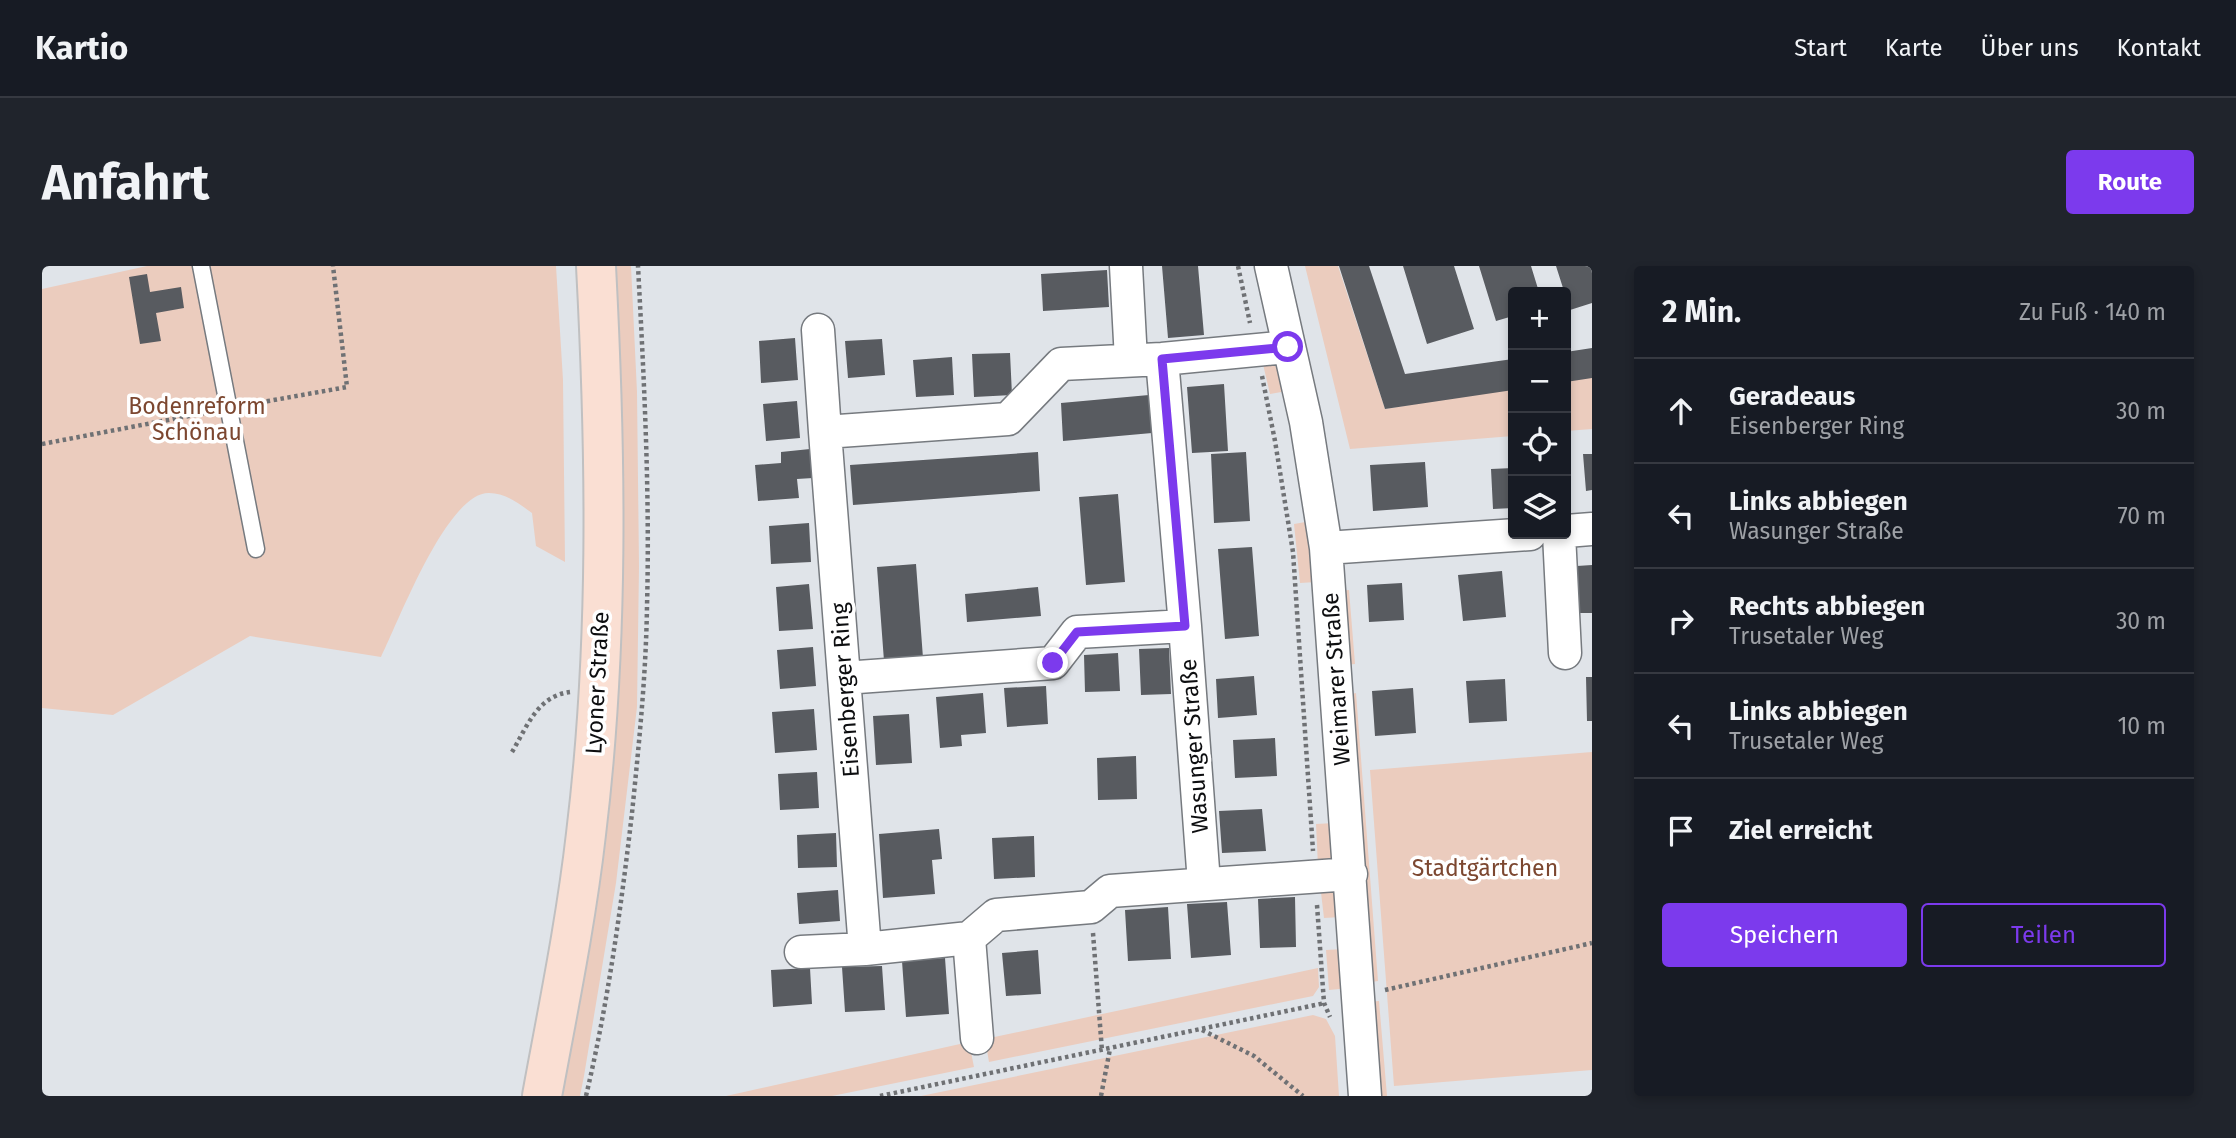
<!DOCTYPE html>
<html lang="de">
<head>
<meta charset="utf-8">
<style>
  :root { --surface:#171b24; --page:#20242c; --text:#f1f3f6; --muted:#9ea1a6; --line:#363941; --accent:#7c3aed }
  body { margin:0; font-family:"Fira Sans",sans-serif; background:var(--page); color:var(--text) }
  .controls { position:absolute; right:21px; top:21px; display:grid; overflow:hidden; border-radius:7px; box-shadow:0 4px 10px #0003 }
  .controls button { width:63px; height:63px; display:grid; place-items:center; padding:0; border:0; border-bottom:2px solid var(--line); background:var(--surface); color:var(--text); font:35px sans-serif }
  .stop { position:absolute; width:21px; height:21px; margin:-16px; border:5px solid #7c3aed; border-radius:50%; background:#fff }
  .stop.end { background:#7c3aed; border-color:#fff; box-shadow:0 2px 7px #0008 }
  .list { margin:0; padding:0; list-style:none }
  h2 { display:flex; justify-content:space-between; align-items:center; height:91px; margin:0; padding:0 28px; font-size:30px }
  h2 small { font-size:23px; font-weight:400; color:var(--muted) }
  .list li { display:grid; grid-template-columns:46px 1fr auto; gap:21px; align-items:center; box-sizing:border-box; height:105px; padding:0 28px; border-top:2px solid var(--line) }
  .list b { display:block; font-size:26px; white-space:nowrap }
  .list p { margin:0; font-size:23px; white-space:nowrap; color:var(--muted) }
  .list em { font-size:23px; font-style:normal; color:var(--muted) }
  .actions { display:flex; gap:14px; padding:21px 28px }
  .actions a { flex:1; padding:16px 0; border:2px solid var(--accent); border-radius:7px; text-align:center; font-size:24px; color:var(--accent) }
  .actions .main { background:var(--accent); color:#fff }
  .icon { flex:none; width:38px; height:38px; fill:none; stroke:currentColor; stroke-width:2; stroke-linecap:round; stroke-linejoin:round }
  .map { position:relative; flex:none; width:1550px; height:830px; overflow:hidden; border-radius:7px }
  header { display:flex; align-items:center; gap:42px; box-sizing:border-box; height:98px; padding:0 35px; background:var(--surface); border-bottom:2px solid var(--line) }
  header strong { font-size:33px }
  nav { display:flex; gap:38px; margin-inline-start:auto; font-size:24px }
  .intro { display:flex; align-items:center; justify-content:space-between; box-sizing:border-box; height:168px; padding:0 42px }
  h1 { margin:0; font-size:49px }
  .button { padding:18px 32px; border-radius:7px; background:var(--accent); color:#fff; font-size:24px; font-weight:700 }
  main { display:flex; gap:42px; padding:0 42px }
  aside { flex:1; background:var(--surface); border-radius:7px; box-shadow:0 4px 10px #0003 }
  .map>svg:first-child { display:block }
</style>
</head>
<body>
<header>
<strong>Kartio</strong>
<nav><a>Start</a><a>Karte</a><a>Über uns</a><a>Kontakt</a></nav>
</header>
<div class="intro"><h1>Anfahrt</h1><a class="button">Route</a></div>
<main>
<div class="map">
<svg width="1550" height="830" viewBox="0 0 1550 830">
  <rect width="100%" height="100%" fill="#e0e4e9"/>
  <!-- green -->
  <path fill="#ebccbe" d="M 105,0 L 514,0 L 521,114 L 523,296 L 494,280 L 490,247 C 477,238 464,227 447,227 C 405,226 356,357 339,391 L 208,370 L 71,449 L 0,442 L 0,23 Z
    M 568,0 L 589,0 L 595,126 L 597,300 L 595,441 L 574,617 L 542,810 L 538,830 L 513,830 Z
    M 1263,0 L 1296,0 L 1343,143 L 1471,122 L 1471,170 L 1308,183 Z
    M 1220,94 C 1238,98 1241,109 1245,125 L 1228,128 Z
    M 1550,109 L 1550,163 L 1524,165 L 1524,114 Z
    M 1269,255 L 1274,316 L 1258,317 L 1252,258 Z
    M 1307,324 L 1313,398 L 1303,399 L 1297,325 Z
    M 1314,427 L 1336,715 L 1324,717 L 1305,429 Z
    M 1550,486 L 1550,804 L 1352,820 L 1328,504 Z
    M 1292,557 L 1295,586 L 1290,593 L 1276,600 L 1274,558 Z
    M 1278,618 L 1286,621 L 1298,632 L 1299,651 L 1282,652 Z
    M 1302,683 L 1308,722 L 1287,724 L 1284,684 Z
    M 1276,702 L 1277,721 L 1271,730 L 947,796 L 943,773 Z
    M 1337,735 L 1345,830 L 1335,830 L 1325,736 Z
    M 1271,749 L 1284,753 L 1293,770 L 1297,830 L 879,830 Z
    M 927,776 L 932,801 L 790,830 L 684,830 Z"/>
  <!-- building -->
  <path fill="#585b60" d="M 1120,0 L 1156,0 L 1162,69 L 1126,72 Z
    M 1297,0 L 1327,0 L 1363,108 L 1471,93 L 1471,124 L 1343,143 Z
    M 1361,0 L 1412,0 L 1432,63 L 1385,78 Z
    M 1437,0 L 1489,0 L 1497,26 L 1471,26 L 1471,50 L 1454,55 Z
    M 1514,0 L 1550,0 L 1550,37 L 1528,44 Z
    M 1065,4 L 1067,41 L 1001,45 L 999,8 Z
    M 105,8 L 108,26 L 139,21 L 142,42 L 114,47 L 119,75 L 98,78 L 87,11 Z
    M 753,72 L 756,114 L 719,117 L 717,75 Z
    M 840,73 L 843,109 L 806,112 L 803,75 Z
    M 1550,82 L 1550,112 L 1524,116 L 1524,86 Z
    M 968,87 L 970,129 L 932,131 L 930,88 Z
    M 910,91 L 912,129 L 874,131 L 871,94 Z
    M 1182,118 L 1186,185 L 1150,187 L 1145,121 Z
    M 1107,129 L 1110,167 L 1021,175 L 1019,137 Z
    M 755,135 L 758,172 L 724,175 L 721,138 Z
    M 768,183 L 771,212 L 755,213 L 757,232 L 716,235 L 713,199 L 739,197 L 739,186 Z
    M 996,186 L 998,225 L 811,239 L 808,199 Z
    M 1204,186 L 1208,255 L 1172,257 L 1169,188 Z
    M 1541,188 L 1550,188 L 1550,224 L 1544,225 Z
    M 1383,196 L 1386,241 L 1331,245 L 1328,199 Z
    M 1471,202 L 1471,242 L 1451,243 L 1449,203 Z
    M 1076,228 L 1083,316 L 1044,319 L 1037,231 Z
    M 767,257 L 769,296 L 729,298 L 727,260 Z
    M 1210,281 L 1217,370 L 1183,373 L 1176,283 Z
    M 874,298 L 881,392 L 842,395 L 835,301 Z
    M 1550,299 L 1550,347 L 1537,347 L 1535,300 Z
    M 1460,305 L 1464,351 L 1421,355 L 1416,309 Z
    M 1360,317 L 1362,354 L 1327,356 L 1325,319 Z
    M 767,318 L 771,363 L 737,365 L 734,321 Z
    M 996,321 L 999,350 L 925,356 L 923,328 Z
    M 771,381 L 774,420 L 738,423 L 735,384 Z
    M 1127,382 L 1129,428 L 1099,429 L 1097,383 Z
    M 1076,387 L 1078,425 L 1043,426 L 1042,389 Z
    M 1212,410 L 1215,449 L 1176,452 L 1174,413 Z
    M 1544,411 L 1550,411 L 1550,455 L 1545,455 Z
    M 1463,413 L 1465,455 L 1427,457 L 1424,415 Z
    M 1004,420 L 1006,458 L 965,461 L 962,422 Z
    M 1371,422 L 1374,467 L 1333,470 L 1330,425 Z
    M 941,427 L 944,467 L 919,469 L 920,480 L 898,482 L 894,431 Z
    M 772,443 L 775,484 L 733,487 L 730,446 Z
    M 867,448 L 870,497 L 834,499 L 831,450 Z
    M 1233,472 L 1235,510 L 1193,512 L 1191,474 Z
    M 1094,490 L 1095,533 L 1056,534 L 1055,492 Z
    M 775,506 L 777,542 L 738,544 L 736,508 Z
    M 1220,543 L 1224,585 L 1180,587 L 1177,545 Z
    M 897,563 L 900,593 L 890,594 L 893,628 L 841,632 L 837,568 Z
    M 794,567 L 795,601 L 756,602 L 755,569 Z
    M 992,570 L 993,611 L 952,613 L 950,572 Z
    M 796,624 L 798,655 L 757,658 L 755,627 Z
    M 1253,631 L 1254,681 L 1218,682 L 1216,633 Z
    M 1185,636 L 1189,689 L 1149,692 L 1145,638 Z
    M 1126,641 L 1129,693 L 1086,695 L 1083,644 Z
    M 996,684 L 999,728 L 964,730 L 960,687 Z
    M 903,692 L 907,748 L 864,751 L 860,695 Z
    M 840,700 L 843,744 L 803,746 L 800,701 Z
    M 768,702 L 770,738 L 731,741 L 729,704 Z"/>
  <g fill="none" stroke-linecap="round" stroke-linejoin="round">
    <defs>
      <path id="lane" d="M 159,0 L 214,283"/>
      <path id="street" d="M 1084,0 L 1089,94
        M 1229,0 L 1264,156 L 1284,282 L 1323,830
        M 776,64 L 783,166
        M 1246,81 L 1120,93 L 1019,98 L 966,153 L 783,166 L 823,683 L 927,672 L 954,649 L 1049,641 L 1068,625 L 1309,608
        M 1120,93 L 1143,360 L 1162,617
        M 1524,265 L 1550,263
        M 1517,268 L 1523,387
        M 1284,282 L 1488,268
        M 802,412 L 1011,397 L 1035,366 L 1143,360
        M 927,672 L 935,772
        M 759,686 L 823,683"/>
      <path id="primary" d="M 500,830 C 516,743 534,656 544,568 C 567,380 564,189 554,0"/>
    </defs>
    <!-- lane casing -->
    <use href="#lane" stroke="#767a7f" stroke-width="19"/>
    <!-- street casing -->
    <use href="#street" stroke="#767a7f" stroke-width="35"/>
    <!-- primary casing -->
    <use href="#primary" stroke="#c0c0c1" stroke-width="42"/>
    <!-- path -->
    <path stroke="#6f7174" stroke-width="4.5" stroke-dasharray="3.5 3.5" stroke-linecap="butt" d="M 1196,0 L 1208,57
      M 1220,110 L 1233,175 L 1251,286 L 1271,585
      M 204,139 L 305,121 L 291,0
      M 0,178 L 168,146
      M 470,486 C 485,461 495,430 528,426
      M 1275,639 L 1282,737 L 1288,751
      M 1051,667 L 1060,785
      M 1343,724 L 1550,677
      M 1160,764 L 1212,790 L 1261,830
      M 544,830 C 566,737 579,642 590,547 C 597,478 604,409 605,340 C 608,227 602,113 596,0
      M 838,830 L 1283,737
      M 1059,830 L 1068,783"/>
    <!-- lane -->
    <use href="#lane" stroke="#fff" stroke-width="16"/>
    <!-- street -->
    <use href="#street" stroke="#fff" stroke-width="32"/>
    <!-- primary -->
    <use href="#primary" stroke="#fadfd3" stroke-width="38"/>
  </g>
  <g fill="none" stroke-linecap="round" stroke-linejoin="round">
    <!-- route -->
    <path stroke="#7c3aed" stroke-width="9" d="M 1011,397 L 1035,366 L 1143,360 L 1120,93 L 1246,81"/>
  </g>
  <g text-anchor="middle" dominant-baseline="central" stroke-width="7" stroke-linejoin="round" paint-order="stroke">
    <!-- park labels -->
    <g font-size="23" fill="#7c4730" stroke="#fff">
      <text x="155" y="140">Bodenreform<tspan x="155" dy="26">Schönau</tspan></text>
      <text x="1443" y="602">Stadtgärtchen</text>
    </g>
    <!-- street labels -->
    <g font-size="23" fill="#0d0e10" stroke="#fff">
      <text transform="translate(1294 413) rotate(-94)">Weimarer Straße</text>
      <text transform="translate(555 417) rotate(-87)">Lyoner Straße</text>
      <text transform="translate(803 424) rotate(-94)">Eisenberger Ring</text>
      <text transform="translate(1152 480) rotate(-94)">Wasunger Straße</text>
    </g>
  </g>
</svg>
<div class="controls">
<button>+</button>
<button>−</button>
<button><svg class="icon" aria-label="locate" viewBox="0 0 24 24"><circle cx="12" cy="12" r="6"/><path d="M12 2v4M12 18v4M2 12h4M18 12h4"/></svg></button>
<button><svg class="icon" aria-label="layers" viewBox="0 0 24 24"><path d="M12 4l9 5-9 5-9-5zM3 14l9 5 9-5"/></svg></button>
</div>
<div class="stop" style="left:1246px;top:81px"></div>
<div class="stop end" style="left:1011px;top:397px"></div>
</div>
<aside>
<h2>2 Min.<small>Zu Fuß · 140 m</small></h2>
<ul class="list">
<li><svg class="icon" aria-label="ahead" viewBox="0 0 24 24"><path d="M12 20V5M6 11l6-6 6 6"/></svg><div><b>Geradeaus</b><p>Eisenberger Ring</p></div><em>30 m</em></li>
<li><svg class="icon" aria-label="left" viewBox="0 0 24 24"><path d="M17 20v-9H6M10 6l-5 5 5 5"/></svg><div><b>Links abbiegen</b><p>Wasunger Straße</p></div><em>70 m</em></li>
<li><svg class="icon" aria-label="right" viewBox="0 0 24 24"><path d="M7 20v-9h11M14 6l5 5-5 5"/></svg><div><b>Rechts abbiegen</b><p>Trusetaler Weg</p></div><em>30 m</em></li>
<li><svg class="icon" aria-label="left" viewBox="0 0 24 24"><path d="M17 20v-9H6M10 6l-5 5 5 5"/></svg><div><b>Links abbiegen</b><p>Trusetaler Weg</p></div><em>10 m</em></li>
<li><svg class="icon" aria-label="arrive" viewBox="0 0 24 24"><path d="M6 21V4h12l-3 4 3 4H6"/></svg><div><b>Ziel erreicht</b></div></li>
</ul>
<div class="actions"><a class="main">Speichern</a><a>Teilen</a></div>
</aside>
</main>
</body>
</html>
